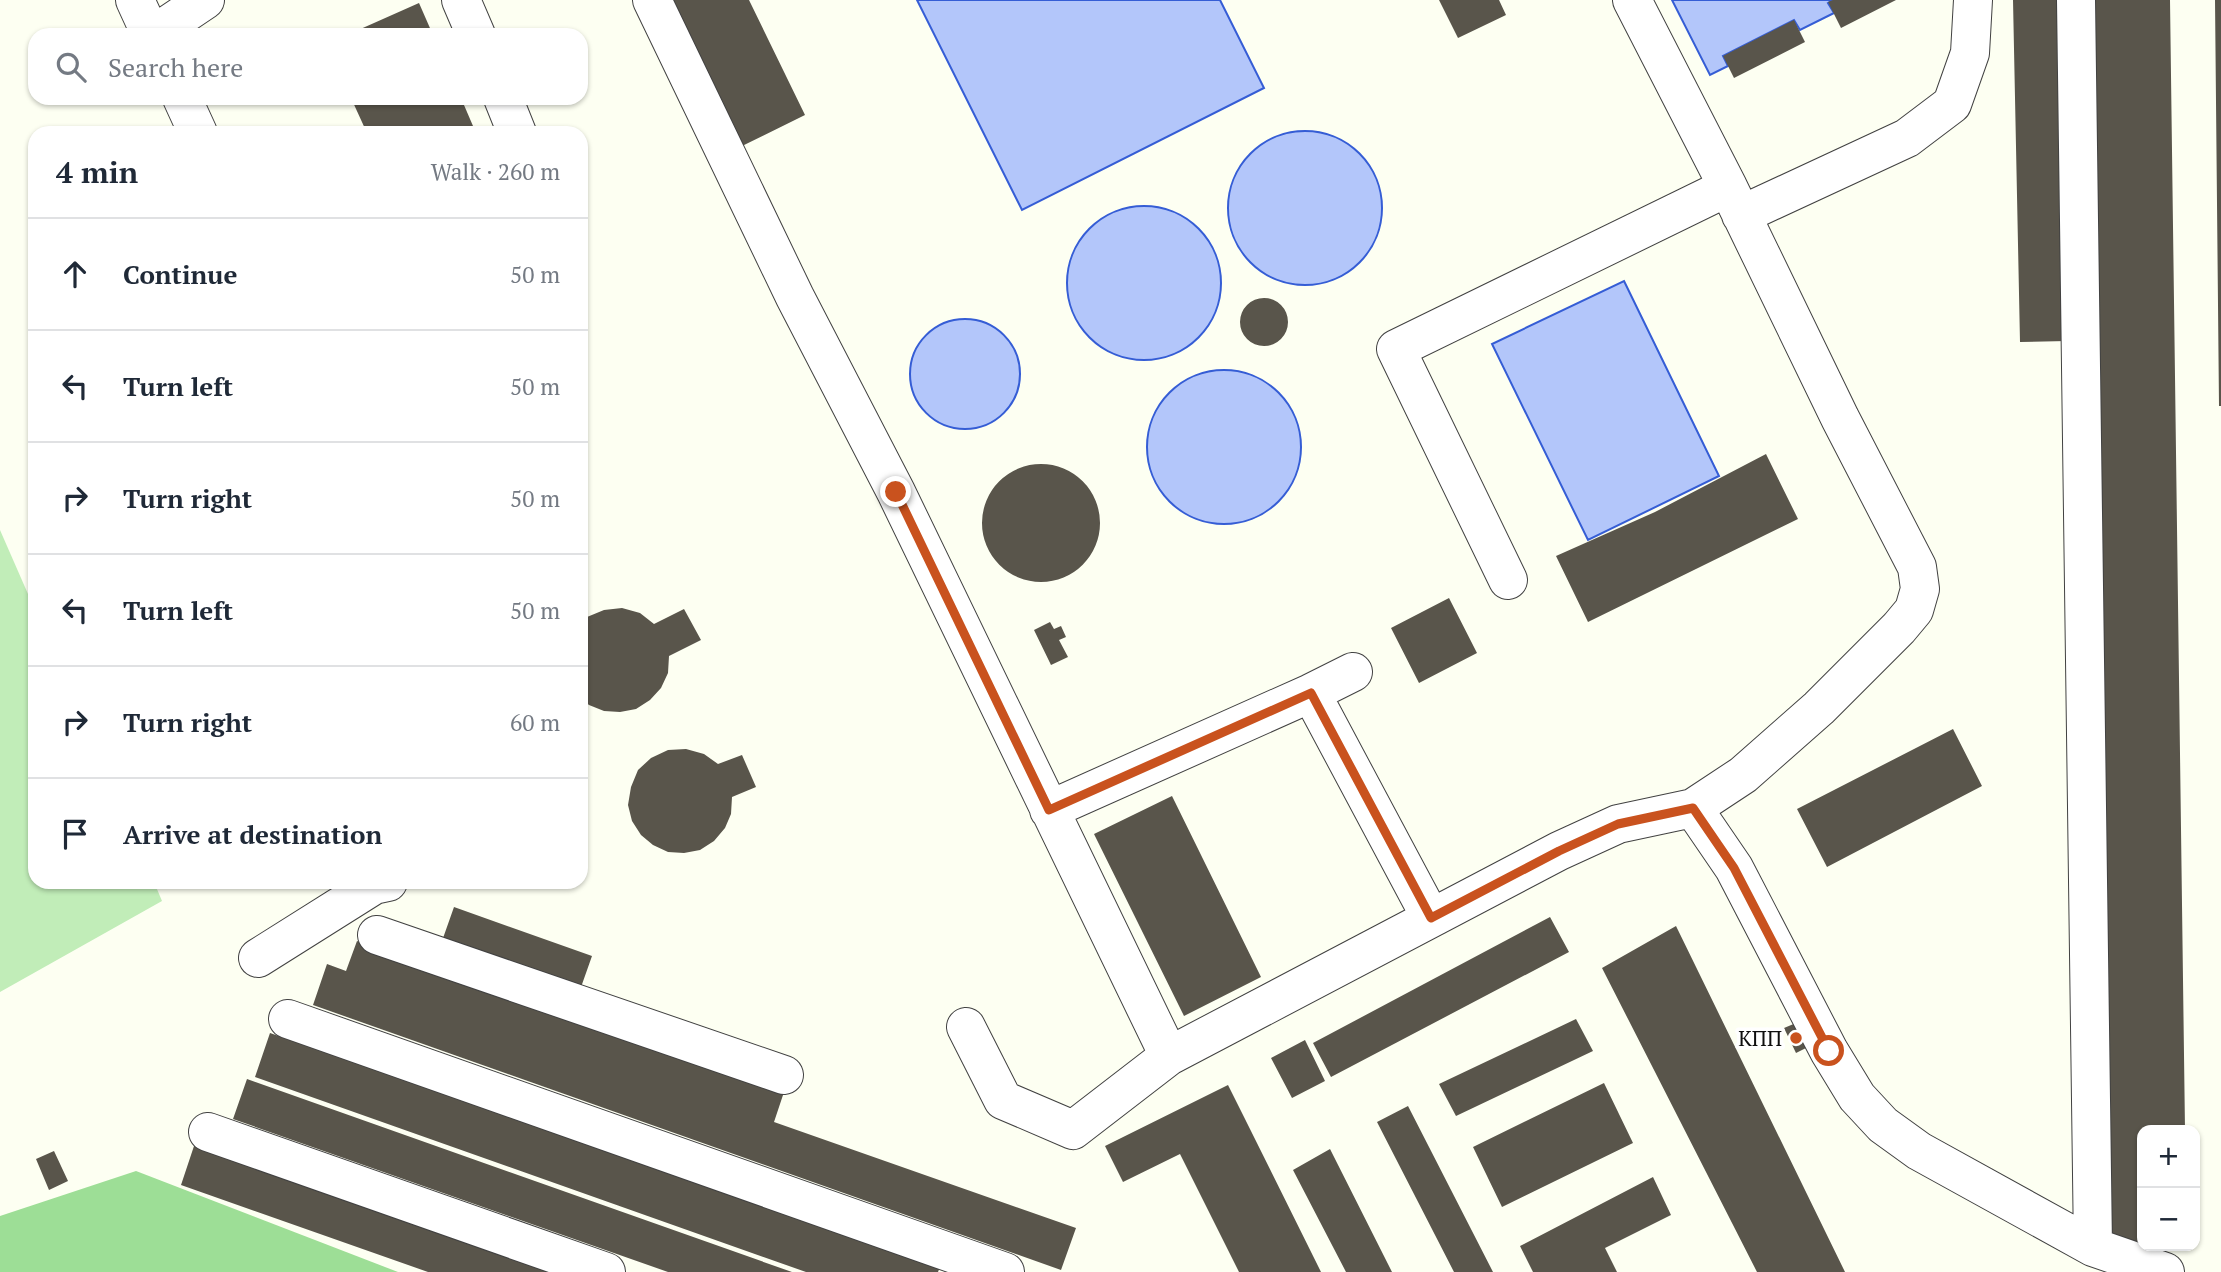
<!DOCTYPE html>
<html lang="en">
<head>
<meta charset="utf-8">
<style>
  :root { --surface:#fff; --page:#f6f6f7; --text:#1f2937; --muted:#747a83; --line:#e0e1e3 }
  body { margin:0; font-family:"PT Serif",serif; background:var(--page); color:var(--text) }
  .controls { position:absolute; right:21px; bottom:21px; display:grid; overflow:hidden; border-radius:14px; box-shadow:0 2px 5px #0004 }
  .controls button { width:63px; height:63px; display:grid; place-items:center; padding:0; border:0; border-bottom:2px solid var(--line); background:var(--surface); color:var(--text); font:35px sans-serif }
  .stop { position:absolute; width:21px; height:21px; margin:-16px; border:5px solid #c9521e; border-radius:50%; background:#fff }
  .stop.end { background:#c9521e; border-color:#fff; box-shadow:0 2px 7px #0008 }
  .list { margin:0; padding:0; list-style:none }
  h2 { display:flex; justify-content:space-between; align-items:center; height:91px; margin:0; padding:0 28px; font-size:30px }
  h2 small { font-size:23px; font-weight:400; color:var(--muted) }
  .list li { display:grid; grid-template-columns:46px 1fr auto; gap:21px; align-items:center; box-sizing:border-box; height:112px; padding:0 28px; border-top:2px solid var(--line) }
  .list b { display:block; font-size:26px; white-space:nowrap }
  .list em { font-size:23px; font-style:normal; color:var(--muted) }
  .icon { flex:none; width:38px; height:38px; fill:none; stroke:currentColor; stroke-width:2; stroke-linecap:round; stroke-linejoin:round }
  .map { position:relative; flex:none; width:2221px; height:1272px; overflow:hidden }
  .search { position:absolute; background:var(--surface); box-shadow:0 2px 5px #0004; left:28px; top:28px; width:560px; height:77px; display:flex; align-items:center; gap:18px; box-sizing:border-box; padding:0 24px; border-radius:21px; color:var(--muted); font-size:26px }
  .panel { position:absolute; background:var(--surface); box-shadow:0 2px 5px #0004; left:28px; top:126px; width:560px; height:763px; border-radius:21px }
  .map>svg:first-child { display:block }
</style>
</head>
<body>
<div class="map">
<svg width="2221" height="1272" viewBox="0 0 2221 1272">
  <rect width="100%" height="100%" fill="#fdfff2"/>
  <!-- green -->
  <path fill="#c1edb8" d="M 0,530 L 35,610 L 35,882 L 154,882 L 162,901 L 0,992 Z"/>
  <!-- forest -->
  <path fill="#9dde96" d="M 136,1171 L 398,1272 L 0,1272 L 0,1216 Z"/>
  <!-- water -->
  <path fill="#b3c6fa" stroke="#355dd5" stroke-width="2" d="M 917,0 L 1220,0 L 1264,88 L 1022,210 Z
    M 1672,0 L 1833,0 L 1828,3 L 1834,13 L 1800,30 L 1794,20 L 1723,56 L 1728,66 L 1710,75 Z
    M1228 208a77 77 0 1 1 154 0a77 77 0 1 1-154 0Z
    M1067 283a77 77 0 1 1 154 0a77 77 0 1 1-154 0Z
    M 1624,281 L 1719,476 L 1588,540 L 1492,344 Z
    M910 374a55 55 0 1 1 110 0a55 55 0 1 1-110 0Z
    M1147 447a77 77 0 1 1 154 0a77 77 0 1 1-154 0Z"/>
  <!-- building -->
  <path fill="#59554b" d="M 669,0 L 749,0 L 805,115 L 740,147 Z
    M 1439,0 L 1499,0 L 1506,15 L 1458,38 Z
    M 1833,0 L 1896,0 L 1841,28 L 1828,2 Z
    M 2013,0 L 2060,0 L 2067,341 L 2020,342 Z
    M 2095,0 L 2170,0 L 2185,1130 L 2142,1130 L 2142,1241 L 2111,1241 Z
    M 2215,0 L 2221,0 L 2221,406 L 2219,406 Z
    M 419,3 L 433,35 L 347,35 Z
    M 1794,20 L 1805,42 L 1734,78 L 1723,56 Z
    M 351,98 L 461,98 L 476,133 L 367,133 Z
    M1240 322a24 24 0 1 1 48 0a24 24 0 1 1-48 0Z
    M 1766,454 L 1798,519 L 1588,622 L 1556,556 L 1655,512 Z
    M982 523a59 59 0 1 1 118 0a59 59 0 1 1-118 0Z
    M 1449,598 L 1477,653 L 1419,683 L 1391,628 Z
    M 622,608 L 640,613 L 654,624 L 684,609 L 701,640 L 669,656 L 668,673 L 661,688 L 650,700 L 636,709 L 620,712 L 604,711 L 589,705 L 581,698 L 581,623 L 587,617 L 604,610 Z
    M 1050,622 L 1054,629 L 1061,626 L 1066,637 L 1059,640 L 1068,657 L 1051,665 L 1034,630 Z
    M 1953,729 L 1982,786 L 1827,867 L 1797,809 Z
    M 686,749 L 704,754 L 718,764 L 742,755 L 756,787 L 732,797 L 731,814 L 725,828 L 714,841 L 700,850 L 684,853 L 668,852 L 653,845 L 641,835 L 632,821 L 628,805 L 631,787 L 638,770 L 651,758 L 668,750 Z
    M 1172,796 L 1261,977 L 1184,1016 L 1094,834 Z
    M 454,907 L 592,956 L 580,990 L 442,941 Z
    M 1550,917 L 1569,952 L 1331,1077 L 1313,1043 Z
    M 1676,926 L 1845,1272 L 1757,1272 L 1602,968 Z
    M 357,941 L 784,1092 L 774,1122 L 1076,1228 L 1061,1270 L 313,1005 L 327,964 L 346,971 Z
    M 1576,1019 L 1593,1051 L 1456,1116 L 1439,1084 Z
    M 1796,1023 L 1808,1047 L 1796,1053 L 1784,1028 Z
    M 270,1033 L 940,1267 L 938,1272 L 806,1272 L 255,1077 Z
    M 1305,1040 L 1325,1081 L 1292,1098 L 1271,1058 Z
    M 247,1079 L 792,1272 L 668,1272 L 233,1119 Z
    M 1604,1083 L 1633,1143 L 1502,1207 L 1473,1147 Z
    M 1228,1085 L 1245,1119 L 1321,1272 L 1239,1272 L 1180,1154 L 1123,1182 L 1105,1146 Z
    M 1408,1106 L 1493,1272 L 1454,1272 L 1377,1122 Z
    M 195,1143 L 559,1272 L 428,1272 L 181,1185 Z
    M 1330,1149 L 1392,1272 L 1346,1272 L 1293,1170 Z
    M 54,1151 L 68,1181 L 49,1190 L 36,1159 Z
    M 1653,1177 L 1671,1215 L 1605,1248 L 1617,1272 L 1533,1272 L 1520,1246 Z"/>
  <g fill="none" stroke-linecap="round" stroke-linejoin="round">
    <defs>
      <path id="minor" d="M 135,0 L 151,35
        M 461,0 L 476,35
        M 652,0 L 795,297 L 896,492 L 1169,1056 L 1559,851 L 1618,824 L 1693,808 L 1743,775 L 1819,708 L 1899,628 L 1914,610 L 1920,589 L 1917,567 L 1840,418 L 1728,187 L 1396,349 L 1508,580
        M 1632,0 L 1728,187
        M 2076,0 L 2093,1247
        M 153,35 L 205,0
        M 182,98 L 198,133
        M 503,98 L 517,133
        M 1741,215 L 1907,138 L 1952,104 L 1970,53 L 1973,0
        M 1311,693 L 1353,672
        M 1693,808 L 1734,868 L 1829,1051 L 1857,1097 L 1883,1125 L 1919,1151 L 2093,1247 L 2165,1272
        M 1049,810 L 1311,693 L 1431,918
        M 377,935 L 784,1075
        M 258,958 L 374,885 L 388,882
        M 288,1019 L 1005,1272
        M 966,1027 L 1003,1100 L 1073,1130 L 1169,1056
        M 208,1132 L 606,1272"/>
    </defs>
    <!-- minor casing -->
    <use href="#minor" stroke="#424242" stroke-width="40"/>
    <!-- minor -->
    <use href="#minor" stroke="#fff" stroke-width="38"/>
  </g>
  <g fill="none" stroke-linecap="round" stroke-linejoin="round">
    <!-- route -->
    <path stroke="#c9521e" stroke-width="9" d="M 896,492 L 1049,810 L 1311,693 L 1431,918 L 1559,851 L 1618,824 L 1693,808 L 1734,868 L 1829,1051"/>
  </g>
  <!-- markers -->
  <circle fill="#c9521e" stroke="#fff" stroke-width="2.5" cx="1796" cy="1038" r="7"/>
  <g text-anchor="middle" dominant-baseline="central" stroke-width="7" stroke-linejoin="round" paint-order="stroke">
    <!-- poi labels -->
    <g font-size="21" fill="#0f0f0f" stroke="#fff" text-anchor="end">
      <text x="1782" y="1038">КПП</text>
    </g>
  </g>
</svg>
<div class="controls">
<button>+</button>
<button>−</button>
</div>
<div class="stop" style="left:1829px;top:1051px"></div>
<div class="stop end" style="left:896px;top:492px"></div>
<div class="search"><svg class="icon" aria-label="search" viewBox="0 0 24 24"><circle cx="10" cy="10" r="6"/><path d="M15 15l6 6"/></svg>Search here</div>
<section class="panel">
<h2>4 min<small>Walk · 260 m</small></h2>
<ul class="list">
<li><svg class="icon" aria-label="ahead" viewBox="0 0 24 24"><path d="M12 20V5M6 11l6-6 6 6"/></svg><div><b>Continue</b></div><em>50 m</em></li>
<li><svg class="icon" aria-label="left" viewBox="0 0 24 24"><path d="M17 20v-9H6M10 6l-5 5 5 5"/></svg><div><b>Turn left</b></div><em>50 m</em></li>
<li><svg class="icon" aria-label="right" viewBox="0 0 24 24"><path d="M7 20v-9h11M14 6l5 5-5 5"/></svg><div><b>Turn right</b></div><em>50 m</em></li>
<li><svg class="icon" aria-label="left" viewBox="0 0 24 24"><path d="M17 20v-9H6M10 6l-5 5 5 5"/></svg><div><b>Turn left</b></div><em>50 m</em></li>
<li><svg class="icon" aria-label="right" viewBox="0 0 24 24"><path d="M7 20v-9h11M14 6l5 5-5 5"/></svg><div><b>Turn right</b></div><em>60 m</em></li>
<li><svg class="icon" aria-label="arrive" viewBox="0 0 24 24"><path d="M6 21V4h12l-3 4 3 4H6"/></svg><div><b>Arrive at destination</b></div></li>
</ul>
</section>
</div>
</body>
</html>
